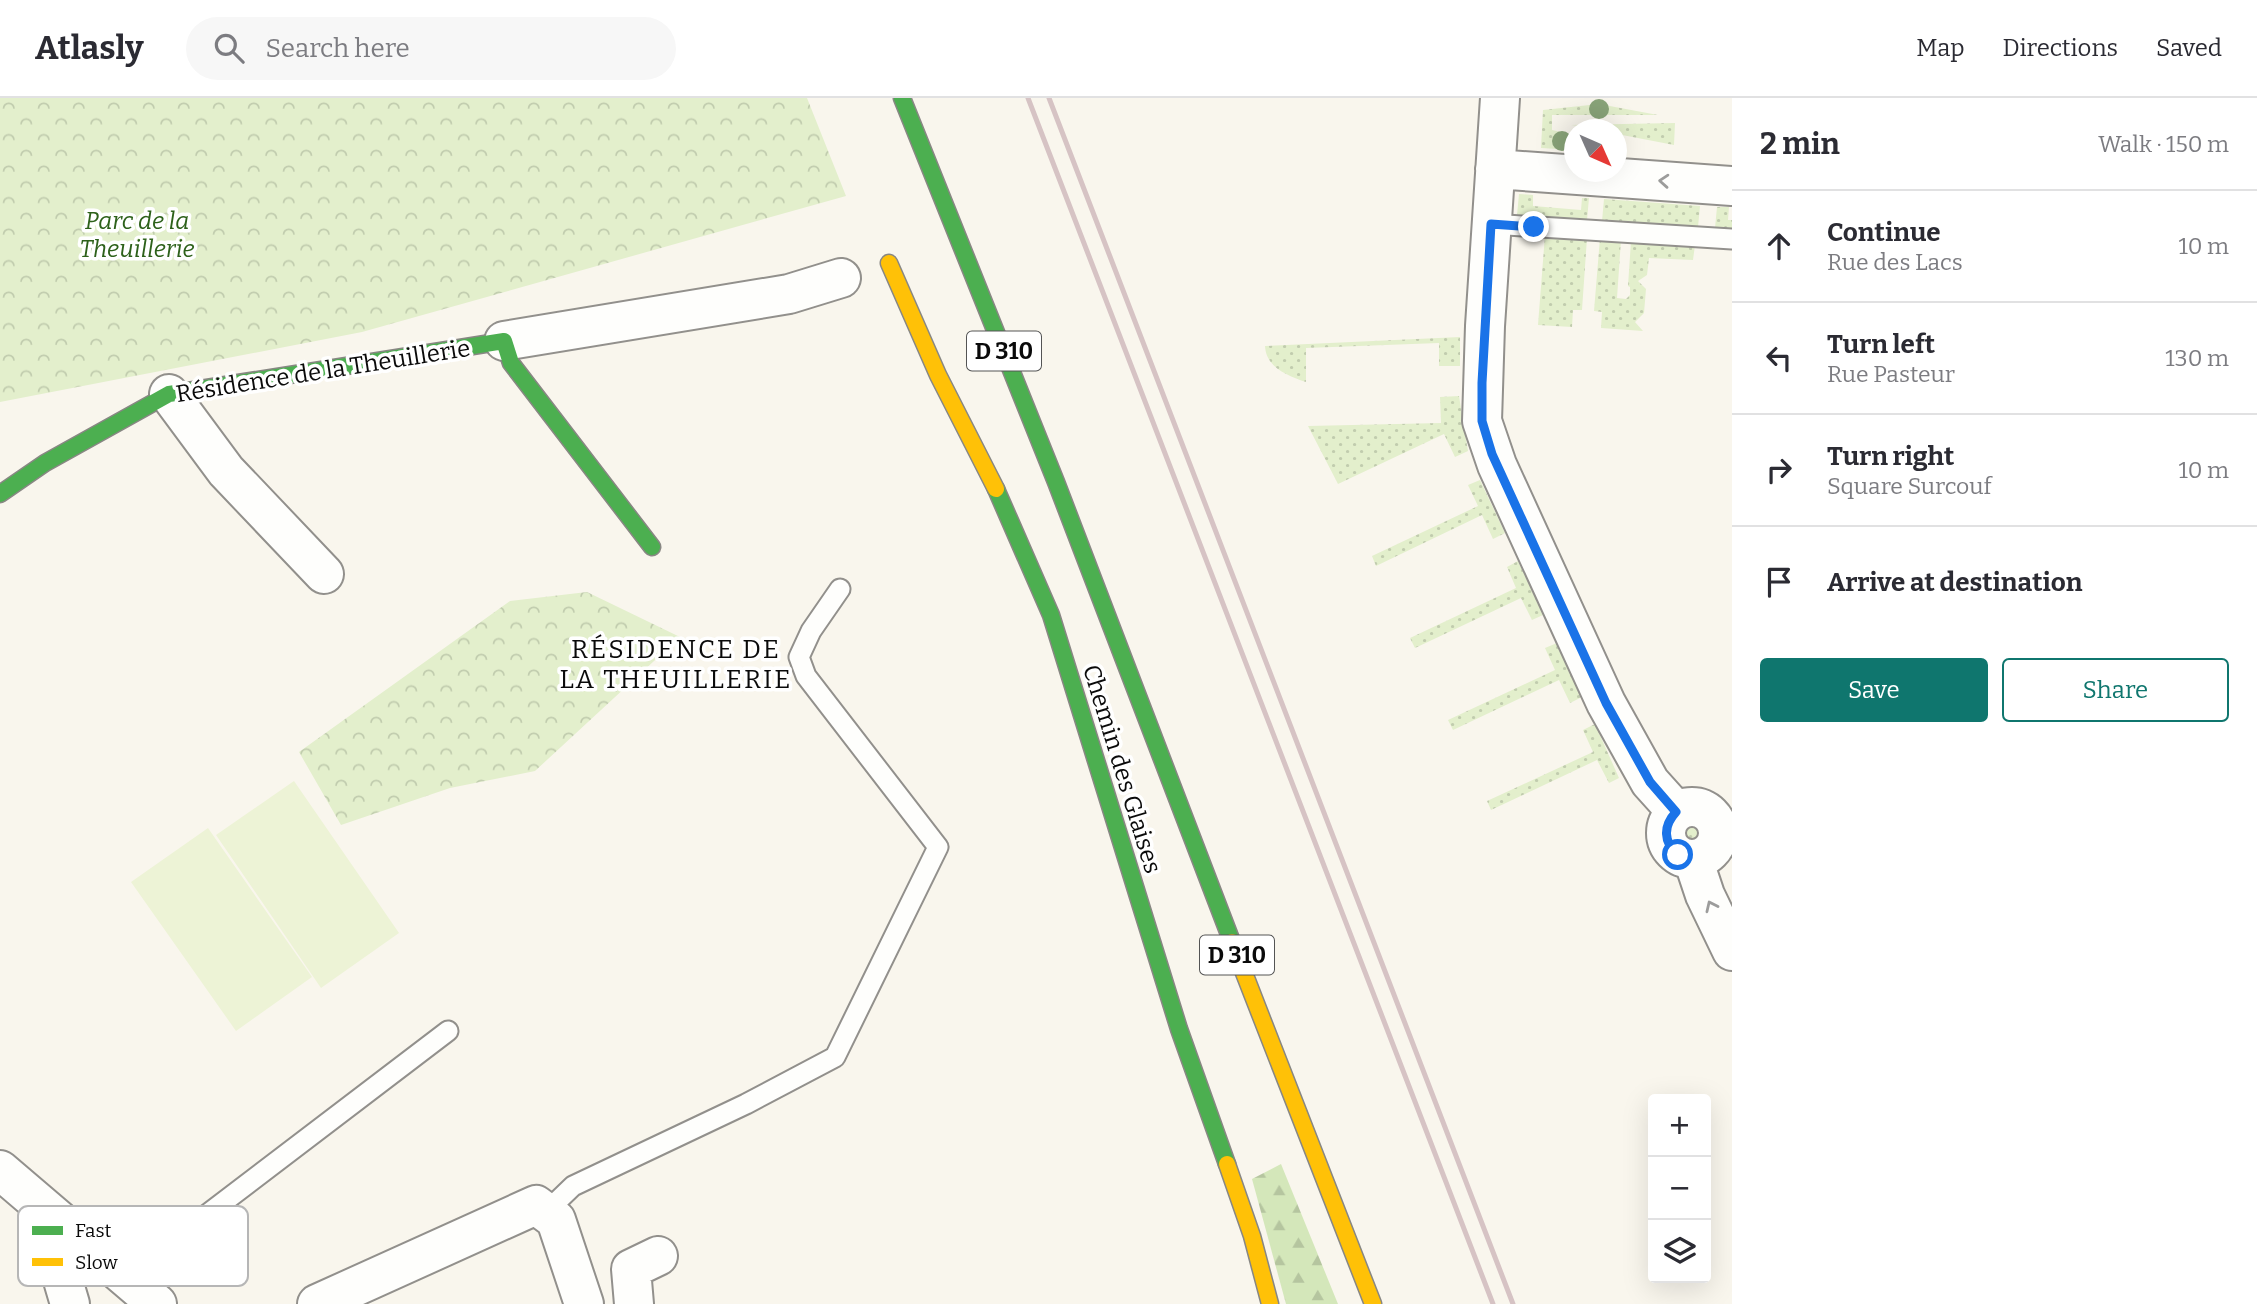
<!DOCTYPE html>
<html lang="en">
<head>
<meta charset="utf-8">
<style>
  :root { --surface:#fff; --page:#f7f7f7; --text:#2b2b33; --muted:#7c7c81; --line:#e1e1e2; --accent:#0f766e }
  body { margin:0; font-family:Bitter,serif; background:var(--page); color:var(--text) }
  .controls { position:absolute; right:21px; bottom:21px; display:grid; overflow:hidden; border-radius:7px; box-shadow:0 7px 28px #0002 }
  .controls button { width:63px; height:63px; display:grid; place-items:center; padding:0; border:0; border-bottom:2px solid var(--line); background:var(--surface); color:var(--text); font:35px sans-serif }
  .compass { position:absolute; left:1564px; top:21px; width:63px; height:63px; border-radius:50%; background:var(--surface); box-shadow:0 7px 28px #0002; rotate:135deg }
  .stop { position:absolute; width:21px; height:21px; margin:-16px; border:5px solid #1a73e8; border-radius:50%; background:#fff }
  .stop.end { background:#1a73e8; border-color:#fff; box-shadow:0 2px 7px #0008 }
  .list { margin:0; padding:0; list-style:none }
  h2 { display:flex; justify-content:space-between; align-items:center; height:91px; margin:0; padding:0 28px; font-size:30px }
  h2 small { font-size:23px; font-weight:400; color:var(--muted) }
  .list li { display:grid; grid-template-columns:46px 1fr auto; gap:21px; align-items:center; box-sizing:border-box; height:112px; padding:0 28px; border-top:2px solid var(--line) }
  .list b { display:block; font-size:26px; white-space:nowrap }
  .list p { margin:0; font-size:23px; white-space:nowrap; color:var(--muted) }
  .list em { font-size:23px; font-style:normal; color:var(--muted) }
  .actions { display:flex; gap:14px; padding:21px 28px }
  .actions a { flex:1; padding:16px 0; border:2px solid var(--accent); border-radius:7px; text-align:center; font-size:24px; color:var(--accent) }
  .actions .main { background:var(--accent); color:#fff }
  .icon { flex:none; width:38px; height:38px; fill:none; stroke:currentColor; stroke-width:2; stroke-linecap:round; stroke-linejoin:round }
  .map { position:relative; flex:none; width:1732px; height:1206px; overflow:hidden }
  header { display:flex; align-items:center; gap:42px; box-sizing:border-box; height:98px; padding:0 35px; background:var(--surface); border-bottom:2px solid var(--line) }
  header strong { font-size:33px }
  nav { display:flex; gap:38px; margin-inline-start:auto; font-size:24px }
  .search { width:490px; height:63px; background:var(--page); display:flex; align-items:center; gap:18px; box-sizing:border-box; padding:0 24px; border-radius:38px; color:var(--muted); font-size:26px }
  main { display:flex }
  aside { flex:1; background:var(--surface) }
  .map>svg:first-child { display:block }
</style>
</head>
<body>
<header>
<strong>Atlasly</strong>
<div class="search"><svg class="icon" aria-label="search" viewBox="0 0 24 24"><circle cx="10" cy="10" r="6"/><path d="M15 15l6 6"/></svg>Search here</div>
<nav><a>Map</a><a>Directions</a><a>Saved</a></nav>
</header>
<main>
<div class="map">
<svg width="1732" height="1206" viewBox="0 0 1732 1206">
  <defs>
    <pattern id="grass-dots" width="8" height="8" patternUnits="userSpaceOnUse" patternTransform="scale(1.75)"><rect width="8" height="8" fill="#e3efcc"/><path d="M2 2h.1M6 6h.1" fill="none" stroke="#c1ccae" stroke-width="1.8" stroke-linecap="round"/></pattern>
    <pattern id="forest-firs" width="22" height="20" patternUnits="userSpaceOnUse" patternTransform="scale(1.75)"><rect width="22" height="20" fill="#d4e7ba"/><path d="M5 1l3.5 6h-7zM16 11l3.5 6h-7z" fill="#b5c59f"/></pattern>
    <pattern id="park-crowns" width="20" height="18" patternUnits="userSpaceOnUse" patternTransform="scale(1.75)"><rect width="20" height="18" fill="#e3efcc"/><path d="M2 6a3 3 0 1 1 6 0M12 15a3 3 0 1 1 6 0" fill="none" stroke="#c1ccae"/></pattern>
  </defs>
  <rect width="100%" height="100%" fill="#f9f6ed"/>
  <!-- grass -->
  <path fill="url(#grass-dots)" d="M 1599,6 L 1658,17 L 1552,17 L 1552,32 L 1574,37 L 1574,52 L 1541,50 L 1543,12 Z
    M 1675,25 L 1674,47 L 1617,36 L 1616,32 L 1571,27 Z
    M 1519,96 L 1533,97 L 1533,108 L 1581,112 L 1582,100 L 1589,100 L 1587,122 L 1517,117 Z
    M 1604,101 L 1700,108 L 1698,129 L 1602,123 Z
    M 1717,109 L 1729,109 L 1728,122 L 1732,122 L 1732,131 L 1715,130 Z
    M 1545,137 L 1587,140 L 1582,212 L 1573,212 L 1572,229 L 1538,227 Z
    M 1600,140 L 1621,142 L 1617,200 L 1626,201 L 1630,197 L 1630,189 L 1628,188 L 1631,143 L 1695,147 L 1693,162 L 1649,160 L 1647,177 L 1638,183 L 1646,191 L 1644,215 L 1635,224 L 1643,233 L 1601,230 L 1602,214 L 1594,213 Z
    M 1460,239 L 1460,268 L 1439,268 L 1439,245 L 1306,250 L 1306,284 C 1289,278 1266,270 1265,248 Z
    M 1459,298 L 1468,353 L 1455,359 L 1444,336 L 1338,386 L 1308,328 L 1441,325 L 1440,299 Z
    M 1480,382 L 1505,435 L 1493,441 L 1482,417 L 1376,468 L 1372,458 L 1478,408 L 1468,387 Z
    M 1518,463 L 1543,517 L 1532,522 L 1521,500 L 1415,550 L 1410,540 L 1516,490 L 1507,469 Z
    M 1557,545 L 1582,599 L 1570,605 L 1559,582 L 1453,632 L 1448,622 L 1555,572 L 1545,550 Z
    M 1595,626 L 1619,680 L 1609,685 L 1597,662 L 1491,712 L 1487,703 L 1593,654 L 1583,632 Z
    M1675 736a17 17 0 1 1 34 0a17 17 0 1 1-34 0Z"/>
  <!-- forest -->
  <path fill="url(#forest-firs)" d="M 1281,1066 L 1338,1206 L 1286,1206 L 1252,1081 Z"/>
  <!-- park -->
  <path fill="url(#park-crowns)" d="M 0,0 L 807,0 L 846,98 L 362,234 L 0,304 Z
    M 587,494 L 680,539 L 535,673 L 450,690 L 341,727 L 299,654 L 510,503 Z"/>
  <!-- pitch -->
  <path fill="#edf3d6" d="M 294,683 L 399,835 L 321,890 L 216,737 Z
    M 208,730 L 312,879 L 236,933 L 131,784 Z"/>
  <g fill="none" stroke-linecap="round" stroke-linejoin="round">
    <defs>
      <path id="lane" d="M 1491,126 L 1732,141
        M 546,1114 L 573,1088 L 746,1006 L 835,959 L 938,749 L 806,578 L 799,559 L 811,533 L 840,491
        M 125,1179 L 448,933"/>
      <path id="street" d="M 1500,0 L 1485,228 L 1482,323 L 1497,367 L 1606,605 L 1650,684 L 1677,714
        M 1495,71 L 1732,88
        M 504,243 L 789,196 L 841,180
        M 169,296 L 226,373 L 324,476
        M1666 735a26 26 0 1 1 52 0a26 26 0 1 1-52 0Z
        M 1693,761 L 1705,797 L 1732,853
        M 0,1072 L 157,1206
        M 42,1111 L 70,1206
        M 317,1206 L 536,1107 L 556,1122 L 584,1206
        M 634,1206 L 631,1171 L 658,1158"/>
      <path id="fast" d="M 902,0 L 1056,384 L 1232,844
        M 996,391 L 1051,517 L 1179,931 L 1227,1066
        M 0,396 L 45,365 L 169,296 L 504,243 L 511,265 L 652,449"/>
      <path id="slow" d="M 889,165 L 938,277 L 996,391
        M 1232,844 L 1373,1206
        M 1227,1066 L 1252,1138 L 1270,1206"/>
    </defs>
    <!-- lane casing -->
    <use href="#lane" stroke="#92908c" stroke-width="23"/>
    <!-- street casing -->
    <use href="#street" stroke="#92908c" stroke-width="42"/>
    <!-- fast casing -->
    <use href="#fast" stroke="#888783" stroke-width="19"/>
    <!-- slow casing -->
    <use href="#slow" stroke="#888783" stroke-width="19"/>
    <!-- lane -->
    <use href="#lane" stroke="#fefefc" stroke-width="19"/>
    <!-- street -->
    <use href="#street" stroke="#fefefc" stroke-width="38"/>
    <!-- fast -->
    <use href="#fast" stroke="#4caf50" stroke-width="16"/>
    <!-- slow -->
    <use href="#slow" stroke="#ffc107" stroke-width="16"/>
    <!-- rail -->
    <path stroke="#d6c3c4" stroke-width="5" d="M 1028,0 L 1493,1206
      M 1049,0 L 1513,1206"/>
  </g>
  <!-- trees -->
  <g fill="#89a479">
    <circle cx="1599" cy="11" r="10"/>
    <circle cx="1562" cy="43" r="10"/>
  </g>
  <!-- one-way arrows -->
  <defs><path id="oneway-chevron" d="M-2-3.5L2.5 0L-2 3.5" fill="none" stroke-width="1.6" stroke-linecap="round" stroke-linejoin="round" transform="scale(1.75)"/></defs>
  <g stroke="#9c9c9b">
    <use href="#oneway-chevron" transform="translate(1664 83) rotate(-176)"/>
    <use href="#oneway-chevron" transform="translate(1711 808) rotate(-115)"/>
  </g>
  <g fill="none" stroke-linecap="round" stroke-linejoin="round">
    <!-- route -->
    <path stroke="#1a73e8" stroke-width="9" d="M 1534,129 L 1491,126 L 1482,285 L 1482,323 L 1492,356 L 1606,605 L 1650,684 L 1676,714 C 1663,728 1663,744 1678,757"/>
  </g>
  <g text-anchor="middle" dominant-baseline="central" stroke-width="7" stroke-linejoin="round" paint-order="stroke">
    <!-- shield labels -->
    <g fill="#fff" stroke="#545454" stroke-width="2">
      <rect x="967" y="233.5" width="74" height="39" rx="5"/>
      <rect x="1200" y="837.5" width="74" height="39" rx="5"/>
    </g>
    <g font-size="23" font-weight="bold" fill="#0a0a0a">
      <text x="1004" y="253">D 310</text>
      <text x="1237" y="857">D 310</text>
    </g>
    <!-- park labels -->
    <g font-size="24" font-style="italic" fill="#2d611a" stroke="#fff">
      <text x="137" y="123">Parc de la<tspan x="137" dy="28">Theuillerie</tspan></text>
    </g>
    <!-- street labels -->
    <g font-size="24" fill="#0a0a0a" stroke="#fff">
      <text transform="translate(323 273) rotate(-9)">Résidence de la Theuillerie</text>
      <text transform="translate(1122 671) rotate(73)">Chemin des Glaises</text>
    </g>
    <!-- neighbourhood labels -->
    <g font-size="26" letter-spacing="2" fill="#0a0a0a" stroke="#fff">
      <text x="676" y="551">RÉSIDENCE DE<tspan x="676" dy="30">LA THEUILLERIE</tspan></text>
    </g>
  </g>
  <!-- legend -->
  <rect x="18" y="1108" width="230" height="80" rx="10" fill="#fff" stroke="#b6b6b6" stroke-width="2"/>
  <rect x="32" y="1128" width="31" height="9" fill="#4caf50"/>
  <rect x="32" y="1160" width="31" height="8" fill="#ffc107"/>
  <g font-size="19" fill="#0a0a0a">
    <text x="75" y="1139">Fast</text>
    <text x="75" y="1171">Slow</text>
  </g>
</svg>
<div class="controls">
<button>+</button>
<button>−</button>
<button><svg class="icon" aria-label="layers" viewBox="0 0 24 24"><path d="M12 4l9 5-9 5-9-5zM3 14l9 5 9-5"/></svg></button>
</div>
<svg class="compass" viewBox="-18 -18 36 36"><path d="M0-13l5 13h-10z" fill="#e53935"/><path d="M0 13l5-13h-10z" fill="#7c7c81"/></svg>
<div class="stop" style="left:1678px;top:757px"></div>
<div class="stop end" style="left:1534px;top:129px"></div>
</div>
<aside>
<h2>2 min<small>Walk · 150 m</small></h2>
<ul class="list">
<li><svg class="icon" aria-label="ahead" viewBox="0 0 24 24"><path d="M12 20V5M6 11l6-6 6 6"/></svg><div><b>Continue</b><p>Rue des Lacs</p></div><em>10 m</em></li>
<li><svg class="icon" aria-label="left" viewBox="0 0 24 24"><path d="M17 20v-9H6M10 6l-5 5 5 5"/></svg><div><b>Turn left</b><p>Rue Pasteur</p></div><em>130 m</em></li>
<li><svg class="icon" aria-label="right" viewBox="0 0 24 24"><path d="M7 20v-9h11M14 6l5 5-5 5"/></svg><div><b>Turn right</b><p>Square Surcouf</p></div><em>10 m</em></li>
<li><svg class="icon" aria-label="arrive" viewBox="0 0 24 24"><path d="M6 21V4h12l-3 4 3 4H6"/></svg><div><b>Arrive at destination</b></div></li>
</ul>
<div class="actions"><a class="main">Save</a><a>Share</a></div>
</aside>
</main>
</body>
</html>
